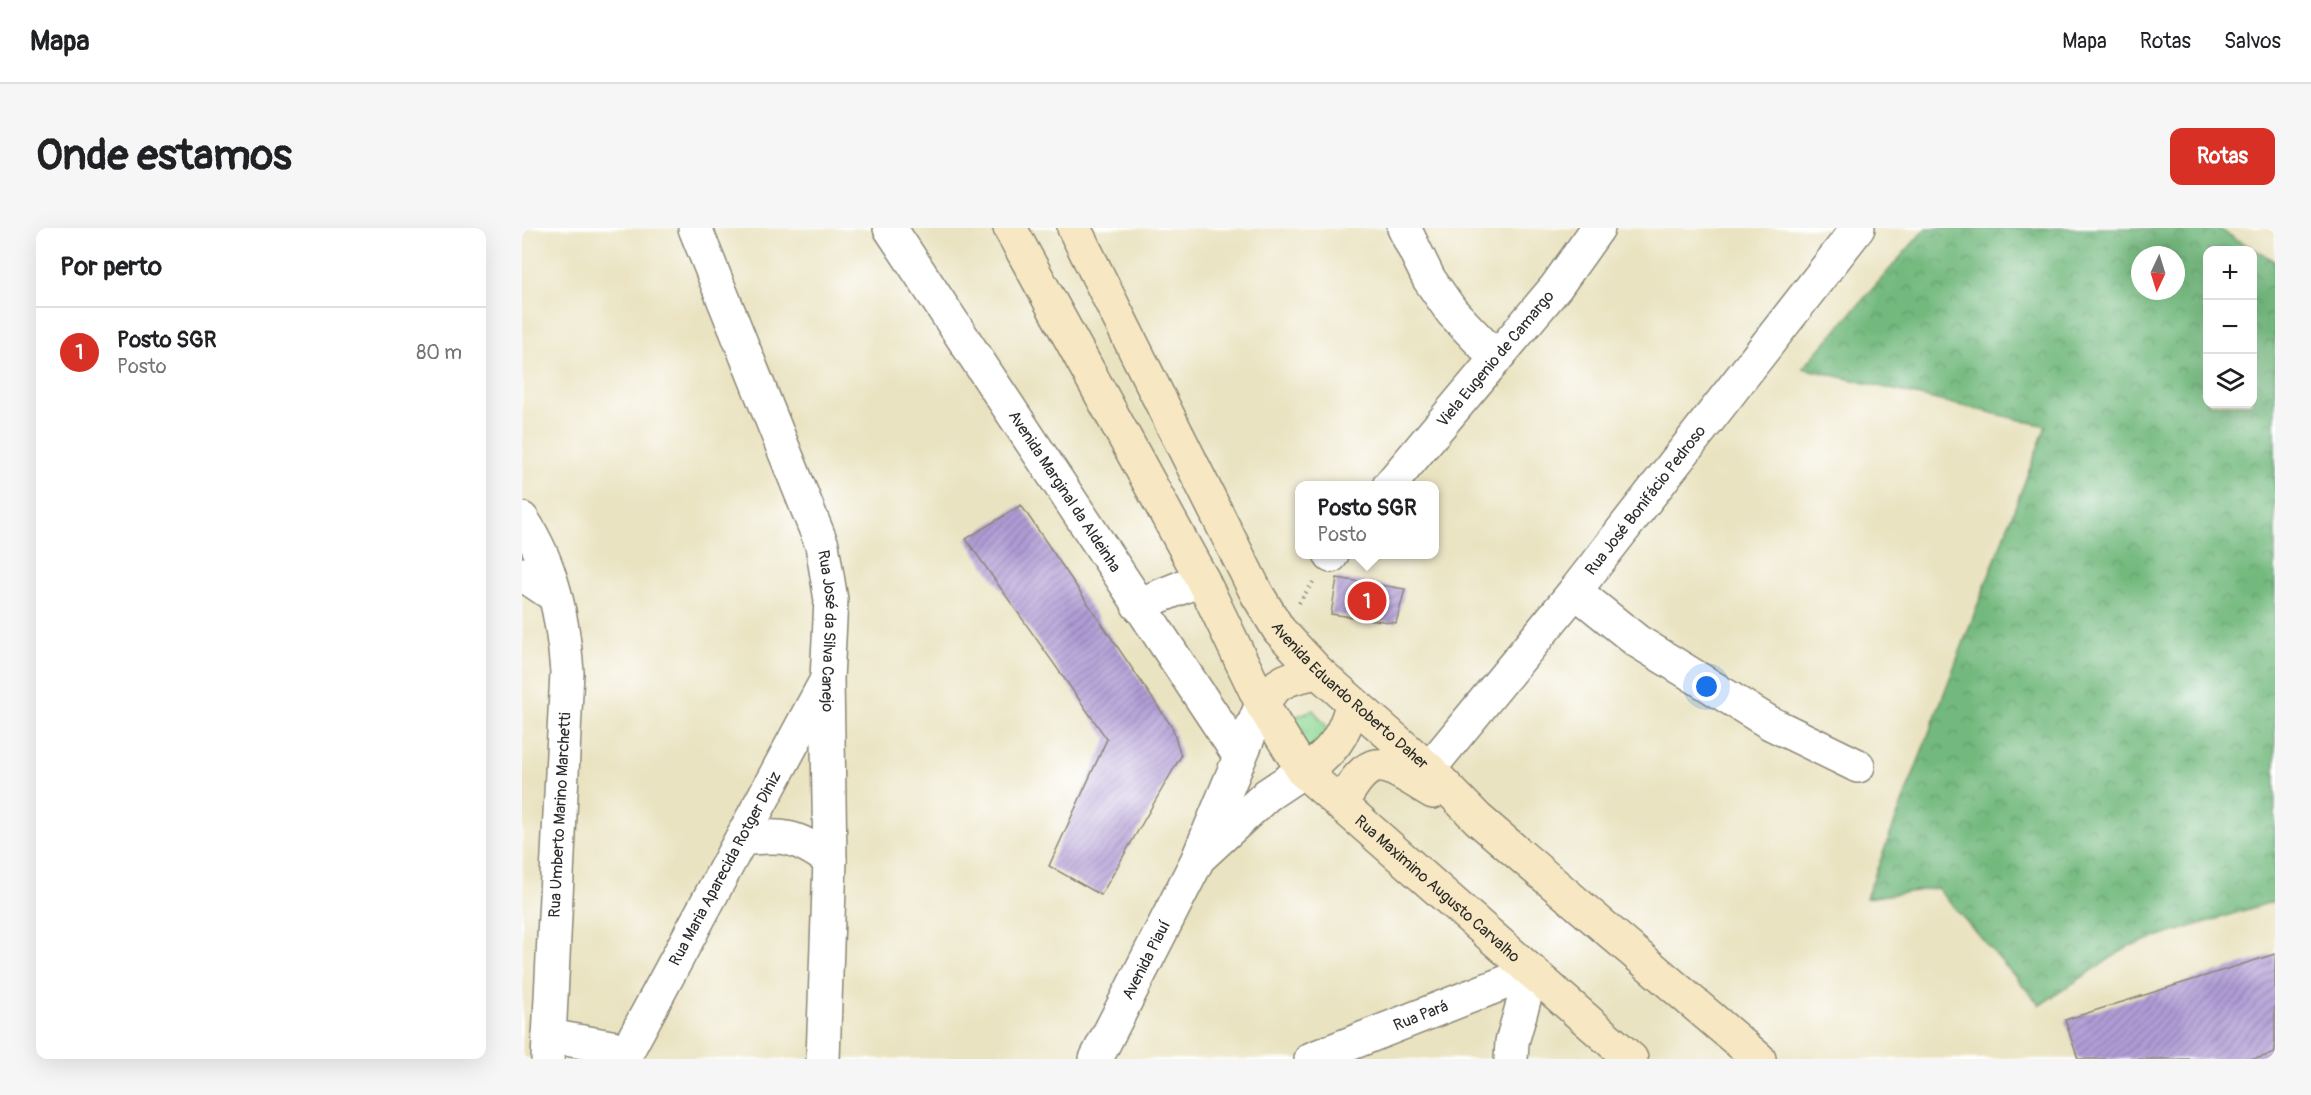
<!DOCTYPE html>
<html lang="pt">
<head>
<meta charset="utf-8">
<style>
  :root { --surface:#fff; --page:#f6f6f6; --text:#202124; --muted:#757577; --line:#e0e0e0; --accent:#d93025 }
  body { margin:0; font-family:Pangolin,sans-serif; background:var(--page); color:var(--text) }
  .controls { position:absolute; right:18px; top:18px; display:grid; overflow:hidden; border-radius:12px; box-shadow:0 6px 24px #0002 }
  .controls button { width:54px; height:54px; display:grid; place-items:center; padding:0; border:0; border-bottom:2px solid var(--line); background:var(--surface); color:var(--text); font:30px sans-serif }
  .compass { position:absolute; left:1609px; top:18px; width:54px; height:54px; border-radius:50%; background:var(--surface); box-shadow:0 6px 24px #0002; rotate:184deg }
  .you { position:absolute; left:1185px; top:459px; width:21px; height:21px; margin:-15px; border:4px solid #fff; border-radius:50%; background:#1a73e8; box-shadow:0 0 0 9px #1a73e833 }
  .badge { display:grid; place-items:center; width:39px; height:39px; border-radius:50%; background:var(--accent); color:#fff; font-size:20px; font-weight:700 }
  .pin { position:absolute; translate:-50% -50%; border:3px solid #fff; box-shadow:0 2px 6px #0006 }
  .popup { position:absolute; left:773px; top:253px; width:144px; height:78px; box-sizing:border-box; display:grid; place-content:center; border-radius:12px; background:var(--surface); filter:drop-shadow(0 2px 4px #0005); font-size:20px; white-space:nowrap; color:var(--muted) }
  .popup b { font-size:22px; color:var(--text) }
  .popup::after { content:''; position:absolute; left:50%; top:100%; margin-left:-12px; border:12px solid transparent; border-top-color:var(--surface) }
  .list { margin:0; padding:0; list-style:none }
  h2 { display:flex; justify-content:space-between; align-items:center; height:78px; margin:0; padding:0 24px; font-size:26px }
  h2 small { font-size:20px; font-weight:400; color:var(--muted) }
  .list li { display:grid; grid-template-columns:39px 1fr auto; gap:18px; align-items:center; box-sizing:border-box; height:90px; padding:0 24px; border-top:2px solid var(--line) }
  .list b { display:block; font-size:22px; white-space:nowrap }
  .list p { margin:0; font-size:20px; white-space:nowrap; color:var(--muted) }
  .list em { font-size:20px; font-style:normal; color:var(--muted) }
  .icon { flex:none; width:33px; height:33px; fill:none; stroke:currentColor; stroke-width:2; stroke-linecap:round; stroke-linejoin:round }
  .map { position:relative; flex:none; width:1753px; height:831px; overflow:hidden; border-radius:12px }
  header { display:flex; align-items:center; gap:36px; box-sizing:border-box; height:84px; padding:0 30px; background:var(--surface); border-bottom:2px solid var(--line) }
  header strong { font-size:28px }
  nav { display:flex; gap:33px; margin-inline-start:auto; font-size:21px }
  .intro { display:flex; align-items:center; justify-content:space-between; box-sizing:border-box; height:144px; padding:0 36px }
  h1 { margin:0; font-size:42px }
  .button { padding:15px 27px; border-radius:12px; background:var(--accent); color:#fff; font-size:21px; font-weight:700 }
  main { display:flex; gap:36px; padding:0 36px }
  aside { flex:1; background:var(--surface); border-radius:12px; box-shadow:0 6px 24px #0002 }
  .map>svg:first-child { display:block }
</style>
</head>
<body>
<header>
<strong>Mapa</strong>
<nav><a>Mapa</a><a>Rotas</a><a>Salvos</a></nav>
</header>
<div class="intro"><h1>Onde estamos</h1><a class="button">Rotas</a></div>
<main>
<aside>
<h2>Por perto<small></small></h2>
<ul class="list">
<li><span class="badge">1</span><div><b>Posto SGR</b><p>Posto</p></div><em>80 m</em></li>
</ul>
</aside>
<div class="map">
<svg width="1753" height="831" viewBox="0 0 1753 831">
  <defs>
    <pattern id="forest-crowns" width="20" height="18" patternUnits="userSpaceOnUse" patternTransform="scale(1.5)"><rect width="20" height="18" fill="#73b97e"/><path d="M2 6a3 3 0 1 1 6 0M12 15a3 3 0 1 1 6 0" fill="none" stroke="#5f9767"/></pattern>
    <pattern id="park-tufts" width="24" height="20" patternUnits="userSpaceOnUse" patternTransform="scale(1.5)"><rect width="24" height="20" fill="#8fd995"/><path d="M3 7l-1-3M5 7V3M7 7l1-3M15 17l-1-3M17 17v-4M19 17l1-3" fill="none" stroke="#7cba81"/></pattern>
    <pattern id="building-hatch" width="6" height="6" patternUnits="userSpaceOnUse" patternTransform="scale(1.5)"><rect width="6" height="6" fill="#b09cd5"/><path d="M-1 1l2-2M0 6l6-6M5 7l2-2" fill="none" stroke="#8f7fad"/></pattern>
  </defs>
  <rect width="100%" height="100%" fill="#fff"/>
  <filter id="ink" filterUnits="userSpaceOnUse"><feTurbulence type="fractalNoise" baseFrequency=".0167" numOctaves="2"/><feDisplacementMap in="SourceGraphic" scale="12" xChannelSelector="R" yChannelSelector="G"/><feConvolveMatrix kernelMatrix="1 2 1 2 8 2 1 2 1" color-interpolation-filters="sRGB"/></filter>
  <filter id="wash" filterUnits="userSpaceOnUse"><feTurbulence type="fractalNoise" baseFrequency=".008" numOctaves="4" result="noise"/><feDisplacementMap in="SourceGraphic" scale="24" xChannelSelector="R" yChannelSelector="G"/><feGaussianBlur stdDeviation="1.35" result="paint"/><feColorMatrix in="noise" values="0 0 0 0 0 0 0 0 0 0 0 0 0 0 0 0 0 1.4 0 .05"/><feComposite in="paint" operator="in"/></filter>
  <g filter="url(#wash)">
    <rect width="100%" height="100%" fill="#eae3c1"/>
    <!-- forest -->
    <path fill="url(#forest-crowns)" stroke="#4f7254" stroke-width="1.5" fill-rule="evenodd" d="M 1404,0 L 1695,0 L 1753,33 L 1753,673 L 1607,718 L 1518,777 L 1415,660 L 1344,670 L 1524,198 L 1281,140 ZM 1686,22 L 1730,22 L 1730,176 L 1686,176 ZM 1618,27 L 1654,27 L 1654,63 L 1618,63 Z"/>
    <!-- park -->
    <path fill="url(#park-tufts)" stroke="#5d8260" stroke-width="1.5" d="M 791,482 L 812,508 L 797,525 L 769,512 L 765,492 Z"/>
    <g id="blocks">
      <!-- building -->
      <path fill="url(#building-hatch)" d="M 499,277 L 650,499 L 659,528 L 579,667 L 527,638 L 585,511 L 444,311 Z
        M 815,350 L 883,361 L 874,395 L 809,386 Z
        M 1753,726 L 1753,825 L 1733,831 L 1556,831 L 1543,792 Z"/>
    </g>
  </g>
  <g filter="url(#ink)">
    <use href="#blocks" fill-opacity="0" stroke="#8a8776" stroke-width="1.5"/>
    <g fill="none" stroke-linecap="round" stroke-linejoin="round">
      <defs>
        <g id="minor">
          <path id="s1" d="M 173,0 L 300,317 L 309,372 L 305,451 L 308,632 L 301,831"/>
          <path id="s2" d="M 368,0 L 717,527"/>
          <path d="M 882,0 L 907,51 L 930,84 L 973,129"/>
          <path id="s3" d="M 867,258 L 1034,59 L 1076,0"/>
          <path d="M 0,291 C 31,337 41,391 45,444 L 26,831"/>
          <path d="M 809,328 L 810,326"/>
          <path d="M 0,346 L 33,368"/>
          <path d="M 1053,363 L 1115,413 L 1159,440 L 1248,495 L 1336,538"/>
          <path d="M 616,377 L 680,351"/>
          <path id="s4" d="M 907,541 L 1053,363 L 1336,0"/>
          <path d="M 221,611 C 263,606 274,608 308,632"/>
          <path d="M 680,627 L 745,567 L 781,543"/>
          <path d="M 27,808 L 106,822"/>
          <path id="s5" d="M 101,831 L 303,455"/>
          <path id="s6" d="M 574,831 L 675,633 L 740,476"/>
          <path id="s7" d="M 789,831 L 1010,744"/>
          <path d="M 989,831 L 990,814 L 1010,744"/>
        </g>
        <g id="secondary">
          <path id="s8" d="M 488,0 L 680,351 L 740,476 L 781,543 L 1109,831"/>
          <path id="s9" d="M 552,0 L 735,366 L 757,402 L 796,444 L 907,541 L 956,591 L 1237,831"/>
          <path d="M 740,476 C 754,452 770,449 796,444"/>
          <path d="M 781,543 C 809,527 823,507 830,476"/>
          <path d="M 819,577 C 850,518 863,536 911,564"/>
        </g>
      </defs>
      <!-- minor casing -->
      <use href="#minor" stroke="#8a8776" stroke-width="36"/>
      <!-- secondary casing -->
      <use href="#secondary" stroke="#8a8776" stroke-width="36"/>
      <!-- path -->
      <path stroke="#8a8776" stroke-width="4" stroke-dasharray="1.5 4.5" stroke-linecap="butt" d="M 777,375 L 791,354"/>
      <!-- minor -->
      <use href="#minor" stroke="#fff" stroke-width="33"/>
      <!-- secondary -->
      <use href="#secondary" stroke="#f7e8c3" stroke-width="33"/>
    </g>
  </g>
  <g text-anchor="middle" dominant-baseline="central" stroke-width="5" stroke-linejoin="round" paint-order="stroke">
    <!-- street labels -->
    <g font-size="16" fill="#2b2b2b" stroke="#fff">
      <text stroke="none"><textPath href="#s3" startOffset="166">Viela Eugenio de Camargo</textPath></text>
      <text stroke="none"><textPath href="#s2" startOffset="316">Avenida Marginal da Aldeinha</textPath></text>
      <text stroke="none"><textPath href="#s4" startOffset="345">Rua José Bonifácio Pedroso</textPath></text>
      <text stroke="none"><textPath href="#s1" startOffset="428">Rua José da Silva Canejo</textPath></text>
      <text stroke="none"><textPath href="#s9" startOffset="548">Avenida Eduardo Roberto Daher</textPath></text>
      <text transform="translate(38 587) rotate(-87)">Rua Umberto Marino Marchetti</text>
      <text stroke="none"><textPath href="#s5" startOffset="216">Rua Maria Aparecida Rotger Diniz</textPath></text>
      <text stroke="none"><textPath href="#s8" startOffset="796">Rua Maximino Augusto Carvalho</textPath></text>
      <text stroke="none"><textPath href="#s6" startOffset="111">Avenida Piauí</textPath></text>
      <text stroke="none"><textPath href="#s7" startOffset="118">Rua Pará</textPath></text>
    </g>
  </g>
</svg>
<div class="controls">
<button>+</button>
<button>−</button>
<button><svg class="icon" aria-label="layers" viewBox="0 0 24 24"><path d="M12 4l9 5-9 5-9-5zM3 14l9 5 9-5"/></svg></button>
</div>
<svg class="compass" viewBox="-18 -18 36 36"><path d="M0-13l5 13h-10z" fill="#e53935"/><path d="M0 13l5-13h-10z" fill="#757577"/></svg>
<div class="you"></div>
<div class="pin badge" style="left:845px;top:373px">1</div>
<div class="popup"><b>Posto SGR</b>Posto</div>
</div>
</main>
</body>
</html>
